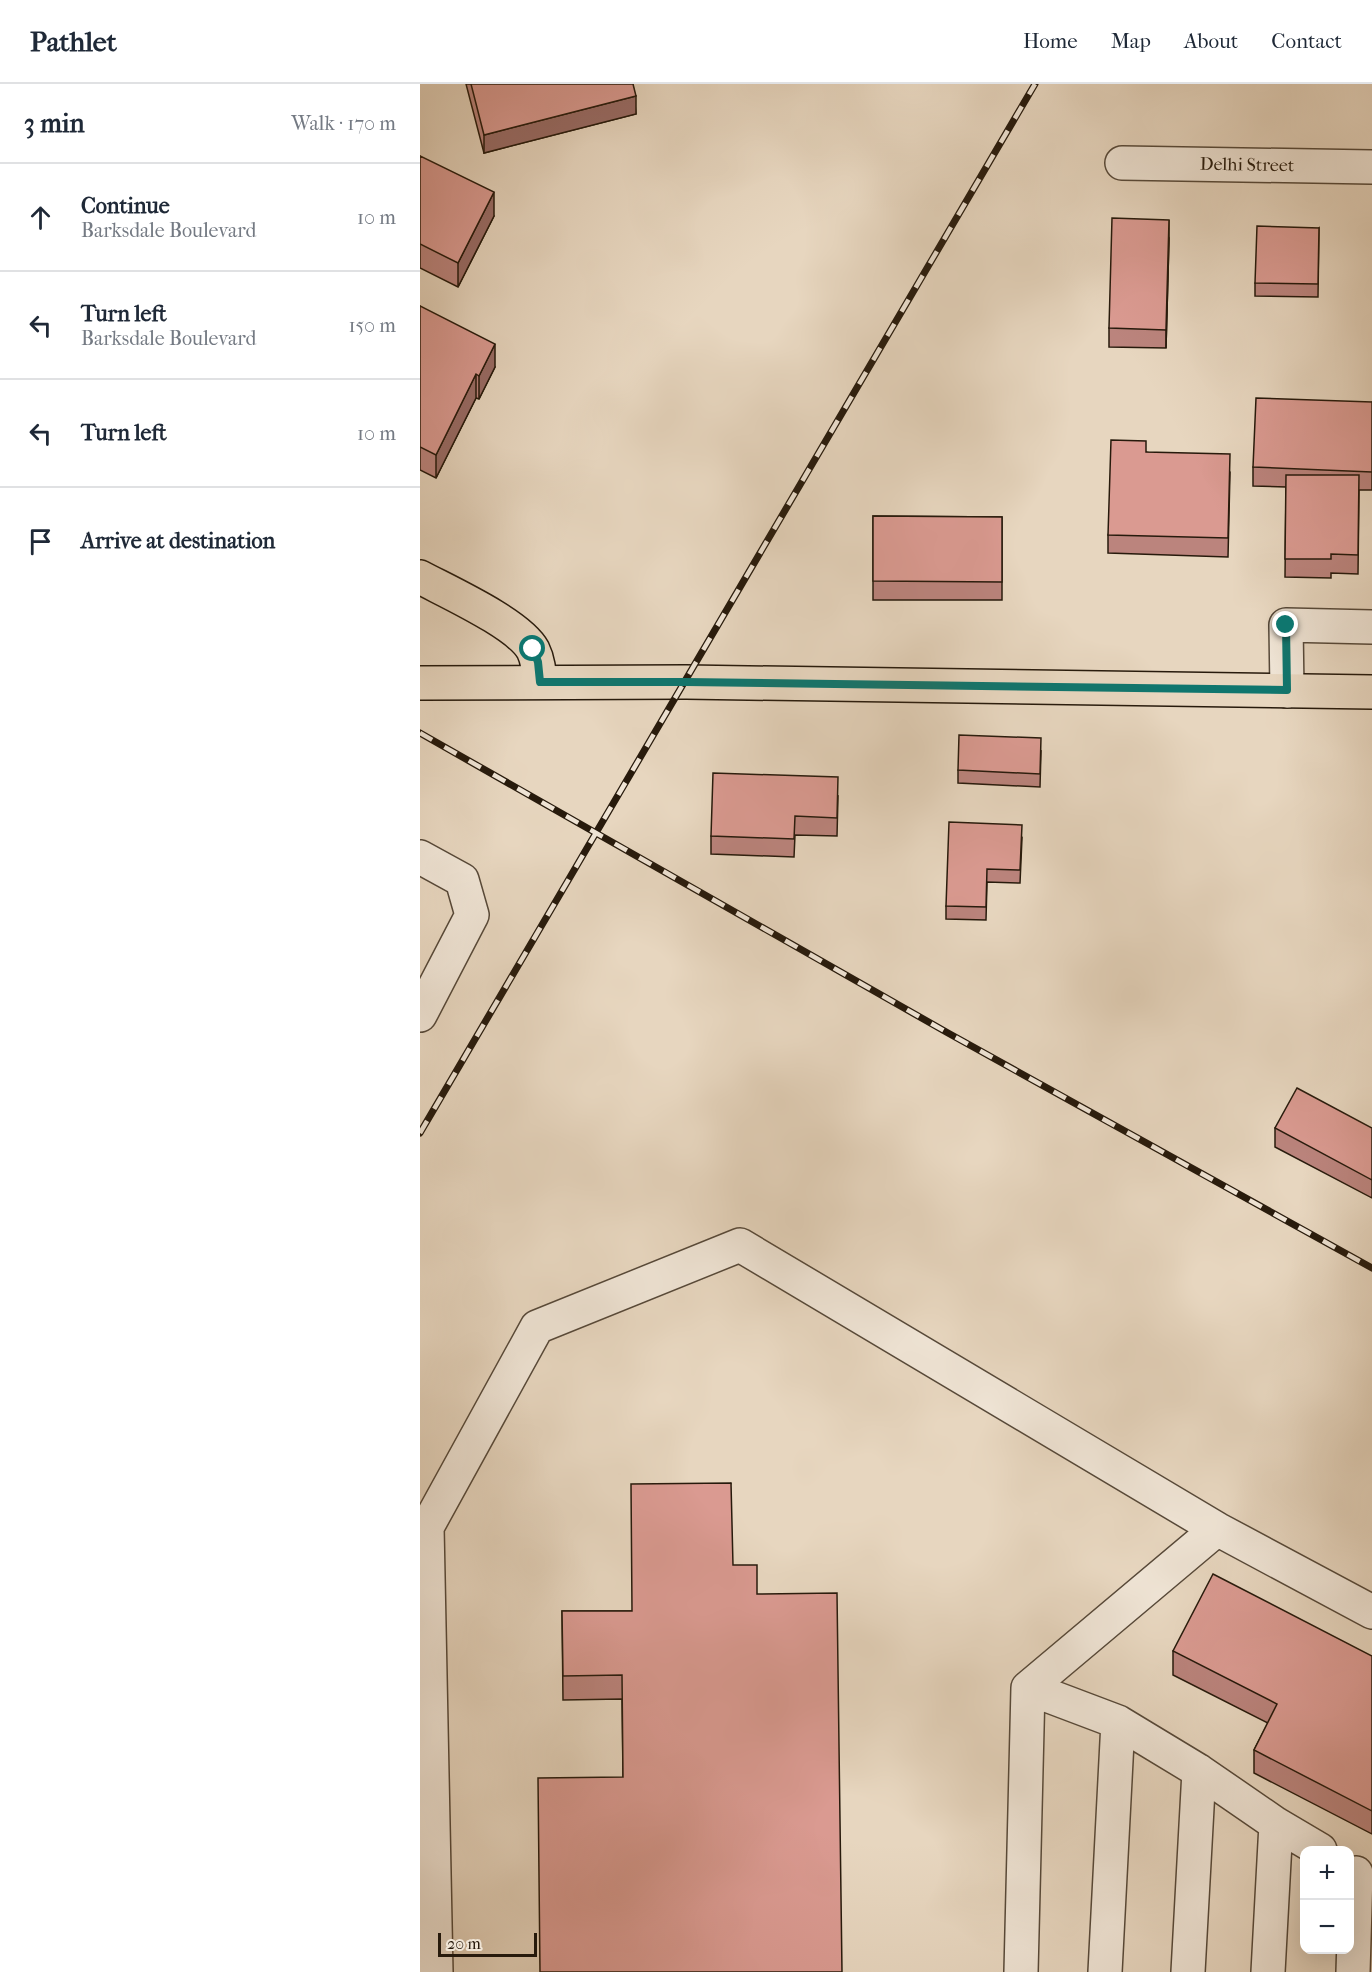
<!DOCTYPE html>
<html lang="en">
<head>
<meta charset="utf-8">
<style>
  :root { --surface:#fff; --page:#f2f2f3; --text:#1f2937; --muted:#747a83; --line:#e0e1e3 }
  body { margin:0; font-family:"IM FELL French Canon",serif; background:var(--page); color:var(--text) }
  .controls { position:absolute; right:18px; bottom:18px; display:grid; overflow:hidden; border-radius:12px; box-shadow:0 6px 24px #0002 }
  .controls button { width:54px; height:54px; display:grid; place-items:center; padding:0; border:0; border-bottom:2px solid var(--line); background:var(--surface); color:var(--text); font:30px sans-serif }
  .scale { position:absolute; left:18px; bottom:15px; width:99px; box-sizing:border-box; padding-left:6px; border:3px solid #271a0c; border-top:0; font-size:16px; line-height:21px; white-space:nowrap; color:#271a0c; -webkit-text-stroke:4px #efe4d5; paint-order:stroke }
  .stop { position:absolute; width:18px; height:18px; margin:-14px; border:4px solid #0f766e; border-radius:50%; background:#fff }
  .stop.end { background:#0f766e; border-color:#fff; box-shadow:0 2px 6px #0008 }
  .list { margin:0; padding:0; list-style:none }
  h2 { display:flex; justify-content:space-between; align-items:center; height:78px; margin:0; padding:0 24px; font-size:26px }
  h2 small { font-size:20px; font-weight:400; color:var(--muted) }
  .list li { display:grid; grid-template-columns:39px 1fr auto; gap:18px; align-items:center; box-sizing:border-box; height:108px; padding:0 24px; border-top:2px solid var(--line) }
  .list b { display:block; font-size:22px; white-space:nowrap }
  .list p { margin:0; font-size:20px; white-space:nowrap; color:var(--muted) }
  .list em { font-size:20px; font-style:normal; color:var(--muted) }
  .icon { flex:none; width:33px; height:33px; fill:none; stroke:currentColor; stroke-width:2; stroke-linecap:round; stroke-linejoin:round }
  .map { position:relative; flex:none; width:952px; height:1888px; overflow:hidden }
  header { display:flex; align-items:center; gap:36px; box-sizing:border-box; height:84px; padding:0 30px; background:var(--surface); border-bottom:2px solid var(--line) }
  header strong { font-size:28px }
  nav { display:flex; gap:33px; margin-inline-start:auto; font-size:21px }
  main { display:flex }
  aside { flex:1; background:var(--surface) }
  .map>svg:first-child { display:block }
</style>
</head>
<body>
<header>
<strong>Pathlet</strong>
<nav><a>Home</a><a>Map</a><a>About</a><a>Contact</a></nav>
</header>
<main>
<aside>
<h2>3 min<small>Walk · 170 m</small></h2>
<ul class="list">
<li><svg class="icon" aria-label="ahead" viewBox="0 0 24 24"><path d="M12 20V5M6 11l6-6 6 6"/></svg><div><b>Continue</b><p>Barksdale Boulevard</p></div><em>10 m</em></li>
<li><svg class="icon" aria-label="left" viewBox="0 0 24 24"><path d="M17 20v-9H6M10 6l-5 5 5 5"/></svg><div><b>Turn left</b><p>Barksdale Boulevard</p></div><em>150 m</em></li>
<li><svg class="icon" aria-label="left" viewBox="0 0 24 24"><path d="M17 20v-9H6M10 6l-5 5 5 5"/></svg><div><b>Turn left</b></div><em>10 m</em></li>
<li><svg class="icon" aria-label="arrive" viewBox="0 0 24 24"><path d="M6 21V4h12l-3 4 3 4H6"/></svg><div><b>Arrive at destination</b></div></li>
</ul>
</aside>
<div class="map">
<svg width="952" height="1888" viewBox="0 0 952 1888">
  <rect width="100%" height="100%" fill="#e7d6bf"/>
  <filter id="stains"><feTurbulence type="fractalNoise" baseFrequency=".00333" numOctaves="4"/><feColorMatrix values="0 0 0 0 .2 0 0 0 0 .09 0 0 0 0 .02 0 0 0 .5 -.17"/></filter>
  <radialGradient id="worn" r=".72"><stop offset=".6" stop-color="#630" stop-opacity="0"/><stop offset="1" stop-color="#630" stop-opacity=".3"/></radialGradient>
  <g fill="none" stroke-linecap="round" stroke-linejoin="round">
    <defs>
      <path id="minor" d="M 702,79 L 952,83
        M 867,607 L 866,541 L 952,543
        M 0,773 L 42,796 L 52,831 L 0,931
        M 608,1604 L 698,1638 L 779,1687 L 856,1740 L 900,1766
        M 16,1888 L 7,1443 L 117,1243 L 320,1161 L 797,1445
        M 601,1888 L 608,1604 L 797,1445 L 952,1528
        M 685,1888 L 698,1638
        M 768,1888 L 779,1687
        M 848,1888 L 856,1740
        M 933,1888 L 936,1789"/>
      <path id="major" d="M 0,493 C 28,508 99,540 113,566 C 118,576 119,587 120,598
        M 0,599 L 266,598 L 952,608"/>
    </defs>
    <!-- minor casing -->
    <use href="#minor" stroke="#574939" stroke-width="36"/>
    <!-- major casing -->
    <use href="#major" stroke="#271a0c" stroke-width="36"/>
    <!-- minor -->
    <use href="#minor" stroke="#efe4d5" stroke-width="33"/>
    <!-- major -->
    <use href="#major" stroke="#e7d6bf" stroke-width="33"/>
    <defs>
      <path id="rail" d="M 0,649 L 528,949 L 952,1184
        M 0,1049 L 615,0"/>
    </defs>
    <!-- rail casing -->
    <use href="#rail" stroke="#271a0c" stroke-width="7"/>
    <!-- rail -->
    <use href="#rail" stroke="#efe4d5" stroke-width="4.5" stroke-dasharray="14" stroke-linecap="butt"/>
  </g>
  <!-- wall -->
  <path fill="#bb847d" stroke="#271a0c" stroke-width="1.5" d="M 46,0 L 213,0 L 216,30 L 64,69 Z
    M 0,72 L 74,132 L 38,203 L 0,184 Z
    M 899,144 L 898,213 L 835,212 L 835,199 Z
    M 749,155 L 746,264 L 689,263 L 689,244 Z
    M 0,222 L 75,283 L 59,315 L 56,314 L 16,394 L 0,386 Z
    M 952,318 L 952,406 L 939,406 L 938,490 L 911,489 L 911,494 L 865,493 L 866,403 L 833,402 L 833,383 Z
    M 726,368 L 810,388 L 808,473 L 688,469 L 688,451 Z
    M 453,432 L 582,433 L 582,516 L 453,516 Z
    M 621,667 L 620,703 L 538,699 L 538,686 Z
    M 418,712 L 417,752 L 375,751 L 374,773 L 291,770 L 291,752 Z
    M 602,754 L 600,799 L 567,798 L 566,836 L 526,835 L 526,822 Z
    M 855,1044 L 952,1044 L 952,1114 L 855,1063 Z
    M 311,1399 L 203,1693 L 202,1615 L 143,1616 L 142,1527 L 212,1527 Z
    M 753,1567 L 952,1572 L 952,1750 L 834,1689 L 834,1666 L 848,1639 L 753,1591 Z"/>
  <!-- shaded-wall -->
  <path fill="#996c66" stroke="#271a0c" stroke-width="1.5" d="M 216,12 L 216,30 L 64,69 L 64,51 Z
    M 74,108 L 74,132 L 38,203 L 38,179 Z
    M 749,136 L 749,155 L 746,264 L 746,246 Z
    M 75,260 L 75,283 L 59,315 L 59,292 Z
    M 56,290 L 56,314 L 16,394 L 16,371 Z"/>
  <!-- building -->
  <path fill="#da9a91" stroke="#271a0c" stroke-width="1.5" d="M 51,0 L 213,0 L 216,12 L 64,51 Z
    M 0,72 L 74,108 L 38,179 L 0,160 Z
    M 692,134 L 749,136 L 746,246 L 689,244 Z
    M 837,142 L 899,144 L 898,200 L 835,199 Z
    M 0,222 L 75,260 L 59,292 L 56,290 L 16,371 L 0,363 Z
    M 836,314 L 952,318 L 952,388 L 833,383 Z
    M 691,356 L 726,357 L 726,368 L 810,370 L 808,454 L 688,451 Z
    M 866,391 L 939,391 L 938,471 L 911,470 L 911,475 L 865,475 Z
    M 453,432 L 582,433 L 582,498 L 453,497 Z
    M 539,651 L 621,654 L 620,690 L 538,686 Z
    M 293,689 L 418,693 L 417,734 L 375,732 L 374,755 L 291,752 Z
    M 529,738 L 602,741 L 600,786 L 567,785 L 566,823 L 526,822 Z
    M 877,1004 L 952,1044 L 952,1096 L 855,1044 Z
    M 311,1399 L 313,1481 L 337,1481 L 337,1510 L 417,1509 L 422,1888 L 120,1888 L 118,1694 L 203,1693 L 202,1591 L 143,1592 L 142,1527 L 212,1527 L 211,1400 Z
    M 793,1490 L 952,1572 L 952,1727 L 834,1666 L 857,1620 L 753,1567 Z"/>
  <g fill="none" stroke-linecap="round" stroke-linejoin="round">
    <!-- route -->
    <path stroke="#0f766e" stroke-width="8" d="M 113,565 L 118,578 L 120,598 L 266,598 L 867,606 L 866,541"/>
  </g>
  <g text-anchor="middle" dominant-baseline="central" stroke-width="6" stroke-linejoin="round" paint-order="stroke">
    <!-- street labels -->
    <g font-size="18" fill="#271a0c" stroke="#efe4d5">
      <text transform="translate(827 81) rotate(1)">Delhi Street</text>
    </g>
  </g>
  <rect width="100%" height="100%" filter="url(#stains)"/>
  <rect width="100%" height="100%" fill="url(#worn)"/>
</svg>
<div class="controls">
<button>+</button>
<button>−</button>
</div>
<div class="scale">20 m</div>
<div class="stop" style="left:113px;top:565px"></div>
<div class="stop end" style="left:866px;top:541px"></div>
</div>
</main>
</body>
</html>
